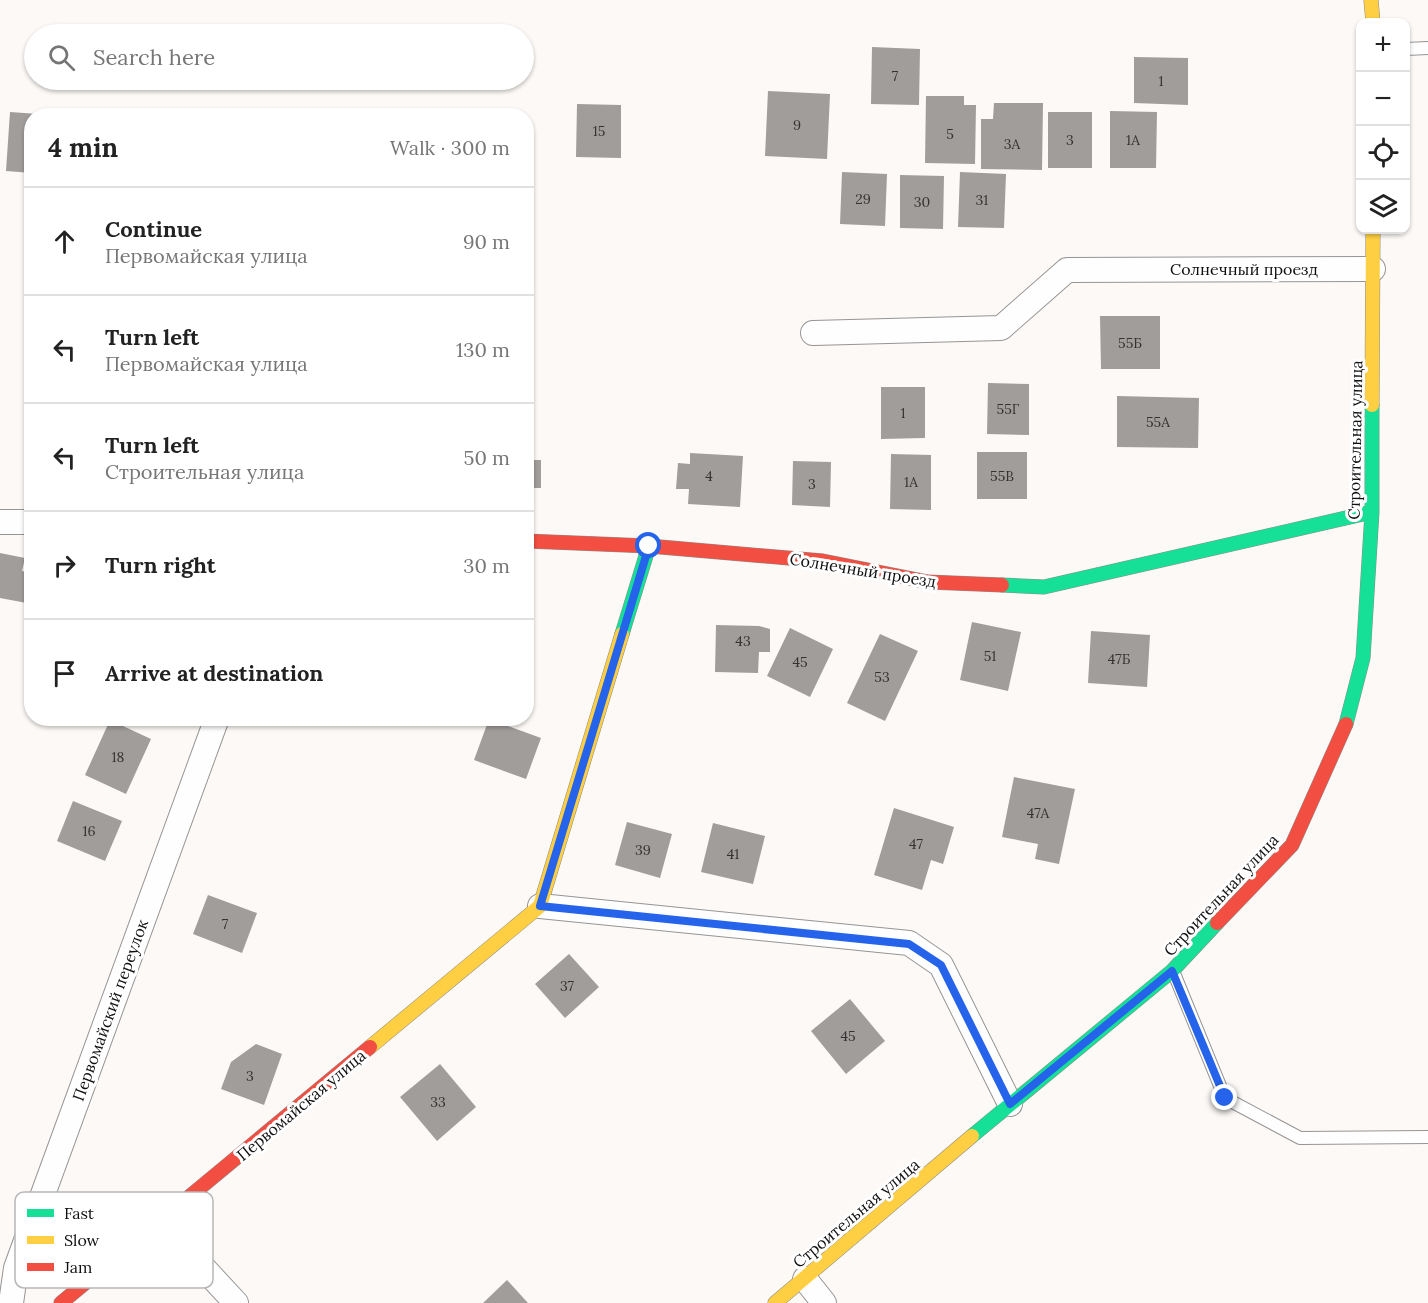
<!DOCTYPE html>
<html lang="en">
<head>
<meta charset="utf-8">
<style>
  :root { --surface:#fff; --page:#f6f6f6; --text:#222; --muted:#767676; --line:#e0e0e0 }
  body { margin:0; font-family:Lora,serif; background:var(--page); color:var(--text) }
  .controls { position:absolute; right:18px; top:18px; display:grid; overflow:hidden; border-radius:12px; box-shadow:0 2px 4px #0004 }
  .controls button { width:54px; height:54px; display:grid; place-items:center; padding:0; border:0; border-bottom:2px solid var(--line); background:var(--surface); color:var(--text); font:30px sans-serif }
  .stop { position:absolute; width:18px; height:18px; margin:-14px; border:4px solid #2563eb; border-radius:50%; background:#fff }
  .stop.end { background:#2563eb; border-color:#fff; box-shadow:0 2px 6px #0008 }
  .list { margin:0; padding:0; list-style:none }
  h2 { display:flex; justify-content:space-between; align-items:center; height:78px; margin:0; padding:0 24px; font-size:26px }
  h2 small { font-size:20px; font-weight:400; color:var(--muted) }
  .list li { display:grid; grid-template-columns:39px 1fr auto; gap:18px; align-items:center; box-sizing:border-box; height:108px; padding:0 24px; border-top:2px solid var(--line) }
  .list b { display:block; font-size:22px; white-space:nowrap }
  .list p { margin:0; font-size:20px; white-space:nowrap; color:var(--muted) }
  .list em { font-size:20px; font-style:normal; color:var(--muted) }
  .icon { flex:none; width:33px; height:33px; fill:none; stroke:currentColor; stroke-width:2; stroke-linecap:round; stroke-linejoin:round }
  .map { position:relative; flex:none; width:1428px; height:1303px; overflow:hidden }
  .search { position:absolute; background:var(--surface); box-shadow:0 2px 4px #0004; left:24px; top:24px; width:510px; height:66px; display:flex; align-items:center; gap:15px; box-sizing:border-box; padding:0 21px; border-radius:33px; color:var(--muted); font-size:22px }
  .panel { position:absolute; background:var(--surface); box-shadow:0 2px 4px #0004; left:24px; top:108px; width:510px; height:618px; border-radius:24px }
  .map>svg:first-child { display:block }
</style>
</head>
<body>
<div class="map">
<svg width="1428" height="1303" viewBox="0 0 1428 1303">
  <rect width="100%" height="100%" fill="#fcf9f6"/>
  <!-- building -->
  <path fill="#a09d9b" d="M 872,47 L 920,49 L 919,105 L 871,104 Z
    M 1134,57 L 1188,58 L 1188,105 L 1134,103 Z
    M 244,80 L 299,80 L 299,84 L 244,83 Z
    M 768,91 L 830,94 L 827,159 L 765,156 Z
    M 926,96 L 964,96 L 964,105 L 976,105 L 975,164 L 925,163 Z
    M 994,103 L 1043,103 L 1042,170 L 981,169 L 981,119 L 993,119 Z
    M 577,104 L 621,105 L 621,158 L 576,157 Z
    M 1110,111 L 1157,112 L 1156,168 L 1110,168 Z
    M 10,112 L 38,114 L 38,116 L 32,116 L 32,173 L 6,171 Z
    M 1048,112 L 1092,112 L 1092,168 L 1048,168 Z
    M 842,172 L 887,174 L 885,226 L 840,224 Z
    M 960,172 L 1006,174 L 1004,228 L 958,227 Z
    M 900,175 L 944,176 L 943,229 L 900,228 Z
    M 1100,316 L 1160,316 L 1160,369 L 1101,369 Z
    M 988,383 L 1029,384 L 1029,435 L 987,434 Z
    M 881,387 L 925,387 L 925,438 L 881,439 Z
    M 1117,396 L 1199,398 L 1198,448 L 1117,447 Z
    M 977,452 L 1027,452 L 1027,499 L 977,499 Z
    M 690,453 L 743,456 L 740,507 L 688,504 L 689,489 L 676,489 L 678,463 L 690,464 Z
    M 891,454 L 931,455 L 931,510 L 890,509 Z
    M 526,460 L 541,460 L 541,488 L 529,488 L 530,504 L 526,504 Z
    M 793,461 L 831,462 L 830,507 L 792,505 Z
    M 0,553 L 25,558 L 22,571 L 32,573 L 32,604 L 0,598 Z
    M 972,622 L 1021,632 L 1008,691 L 960,680 Z
    M 716,625 L 759,626 L 770,629 L 770,652 L 759,652 L 758,673 L 715,672 Z
    M 790,628 L 833,649 L 810,697 L 767,676 Z
    M 1091,631 L 1150,635 L 1147,687 L 1088,683 Z
    M 880,634 L 918,651 L 885,721 L 847,703 Z
    M 489,719 L 541,738 L 526,779 L 474,760 Z
    M 110,720 L 151,739 L 126,794 L 85,775 Z
    M 1014,777 L 1075,789 L 1059,864 L 1035,859 L 1038,844 L 1002,837 Z
    M 73,801 L 122,821 L 105,861 L 57,841 Z
    M 894,808 L 954,827 L 943,864 L 931,860 L 922,890 L 874,875 Z
    M 627,822 L 672,834 L 660,878 L 615,865 Z
    M 713,823 L 765,836 L 753,884 L 701,872 Z
    M 208,895 L 257,913 L 242,953 L 193,934 Z
    M 569,954 L 599,987 L 565,1018 L 535,984 Z
    M 850,999 L 885,1041 L 846,1074 L 811,1031 Z
    M 256,1044 L 282,1054 L 264,1105 L 221,1089 L 231,1062 Z
    M 440,1064 L 476,1107 L 437,1141 L 400,1097 Z
    M 507,1280 L 528,1303 L 483,1303 Z"/>
  <g fill="none" stroke-linecap="round" stroke-linejoin="round">
    <defs>
      <path id="lane" d="M 1406,49 L 1428,48
        M 1173,971 L 1225,1098 L 1300,1138 L 1428,1137"/>
      <path id="street" d="M 813,333 L 1001,328 L 1067,270 L 1373,269
        M 0,522 L 32,522
        M 540,906 L 909,943 L 941,965 L 1010,1104
        M 160,1221 L 236,1303
        M 805,1279 L 824,1303
        M 11,1303 L 16,1268 L 217,718"/>
      <path id="fast" d="M 1002,585 L 1044,587 L 1372,512
        M 622,634 L 649,546
        M 1346,724 L 1363,658 L 1372,512 L 1372,405
        M 972,1136 L 1172,971 L 1217,923"/>
      <path id="slow" d="M 1371,0 L 1373,22
        M 1372,405 L 1373,230
        M 370,1047 L 540,906 L 622,634
        M 775,1303 L 972,1136"/>
      <path id="jam" d="M 526,541 L 649,546 L 823,561 L 928,582 L 1002,585
        M 1217,923 L 1292,845 L 1346,724
        M 61,1303 L 370,1047"/>
    </defs>
    <!-- lane casing -->
    <use href="#lane" stroke="#969594" stroke-width="14"/>
    <!-- street casing -->
    <use href="#street" stroke="#969594" stroke-width="26"/>
    <!-- fast casing -->
    <use href="#fast" stroke="#8d8c8a" stroke-width="15"/>
    <!-- slow casing -->
    <use href="#slow" stroke="#8d8c8a" stroke-width="15"/>
    <!-- jam casing -->
    <use href="#jam" stroke="#8d8c8a" stroke-width="15"/>
    <!-- lane -->
    <use href="#lane" stroke="#fffefe" stroke-width="12"/>
    <!-- street -->
    <use href="#street" stroke="#fffefe" stroke-width="24"/>
    <!-- fast -->
    <use href="#fast" stroke="#16e098" stroke-width="14"/>
    <!-- slow -->
    <use href="#slow" stroke="#ffcf43" stroke-width="14"/>
    <!-- jam -->
    <use href="#jam" stroke="#f24e42" stroke-width="14"/>
  </g>
  <g fill="none" stroke-linecap="round" stroke-linejoin="round">
    <!-- route -->
    <path stroke="#2563eb" stroke-width="8" d="M 649,546 L 540,906 L 909,944 L 941,965 L 1010,1104 L 1172,971 L 1225,1098"/>
  </g>
  <g text-anchor="middle" dominant-baseline="central" stroke-width="6" stroke-linejoin="round" paint-order="stroke">
    <!-- number labels -->
    <g font-size="14" fill="#343333">
      <text x="895" y="76">7</text>
      <text x="1161" y="81">1</text>
      <text x="797" y="125">9</text>
      <text x="599" y="131">15</text>
      <text x="950" y="134">5</text>
      <text x="1070" y="140">3</text>
      <text x="1133" y="140">1А</text>
      <text x="1012" y="144">3А</text>
      <text x="863" y="199">29</text>
      <text x="982" y="200">31</text>
      <text x="922" y="202">30</text>
      <text x="1130" y="343">55Б</text>
      <text x="1008" y="409">55Г</text>
      <text x="903" y="413">1</text>
      <text x="1158" y="422">55А</text>
      <text x="709" y="476">4</text>
      <text x="1002" y="476">55В</text>
      <text x="911" y="482">1А</text>
      <text x="812" y="484">3</text>
      <text x="743" y="641">43</text>
      <text x="990" y="656">51</text>
      <text x="1119" y="659">47Б</text>
      <text x="800" y="662">45</text>
      <text x="882" y="677">53</text>
      <text x="118" y="757">18</text>
      <text x="1038" y="813">47А</text>
      <text x="89" y="831">16</text>
      <text x="916" y="844">47</text>
      <text x="643" y="850">39</text>
      <text x="733" y="854">41</text>
      <text x="225" y="924">7</text>
      <text x="567" y="986">37</text>
      <text x="848" y="1036">45</text>
      <text x="250" y="1076">3</text>
      <text x="438" y="1102">33</text>
    </g>
    <!-- street labels -->
    <g font-size="16" fill="#101010" stroke="#fff">
      <text x="1244" y="269">Солнечный проезд</text>
      <text transform="translate(1355 440) rotate(-89)">Строительная улица</text>
      <text transform="translate(863 570) rotate(9)">Солнечный проезд</text>
      <text transform="translate(1221 895) rotate(-47)">Строительная улица</text>
      <text transform="translate(110 1010) rotate(-70)">Первомайский переулок</text>
      <text transform="translate(301 1105) rotate(-40)">Первомайская улица</text>
      <text transform="translate(856 1213) rotate(-40)">Строительная улица</text>
    </g>
  </g>
  <!-- legend -->
  <rect x="15" y="1192" width="198" height="96" rx="9" fill="#fff" stroke="#b7b7b7" stroke-width="1.5"/>
  <rect x="27" y="1209" width="27" height="8" fill="#16e098"/>
  <rect x="27" y="1236" width="27" height="8" fill="#ffcf43"/>
  <rect x="27" y="1263" width="27" height="8" fill="#f24e42"/>
  <g font-size="16" fill="#101010">
    <text x="64" y="1219">Fast</text>
    <text x="64" y="1246">Slow</text>
    <text x="64" y="1273">Jam</text>
  </g>
</svg>
<div class="controls">
<button>+</button>
<button>−</button>
<button><svg class="icon" aria-label="locate" viewBox="0 0 24 24"><circle cx="12" cy="12" r="6"/><path d="M12 2v4M12 18v4M2 12h4M18 12h4"/></svg></button>
<button><svg class="icon" aria-label="layers" viewBox="0 0 24 24"><path d="M12 4l9 5-9 5-9-5zM3 14l9 5 9-5"/></svg></button>
</div>
<div class="stop" style="left:649px;top:546px"></div>
<div class="stop end" style="left:1225px;top:1098px"></div>
<div class="search"><svg class="icon" aria-label="search" viewBox="0 0 24 24"><circle cx="10" cy="10" r="6"/><path d="M15 15l6 6"/></svg>Search here</div>
<section class="panel">
<h2>4 min<small>Walk · 300 m</small></h2>
<ul class="list">
<li><svg class="icon" aria-label="ahead" viewBox="0 0 24 24"><path d="M12 20V5M6 11l6-6 6 6"/></svg><div><b>Continue</b><p>Первомайская улица</p></div><em>90 m</em></li>
<li><svg class="icon" aria-label="left" viewBox="0 0 24 24"><path d="M17 20v-9H6M10 6l-5 5 5 5"/></svg><div><b>Turn left</b><p>Первомайская улица</p></div><em>130 m</em></li>
<li><svg class="icon" aria-label="left" viewBox="0 0 24 24"><path d="M17 20v-9H6M10 6l-5 5 5 5"/></svg><div><b>Turn left</b><p>Строительная улица</p></div><em>50 m</em></li>
<li><svg class="icon" aria-label="right" viewBox="0 0 24 24"><path d="M7 20v-9h11M14 6l5 5-5 5"/></svg><div><b>Turn right</b></div><em>30 m</em></li>
<li><svg class="icon" aria-label="arrive" viewBox="0 0 24 24"><path d="M6 21V4h12l-3 4 3 4H6"/></svg><div><b>Arrive at destination</b></div></li>
</ul>
</section>
</div>
</body>
</html>
